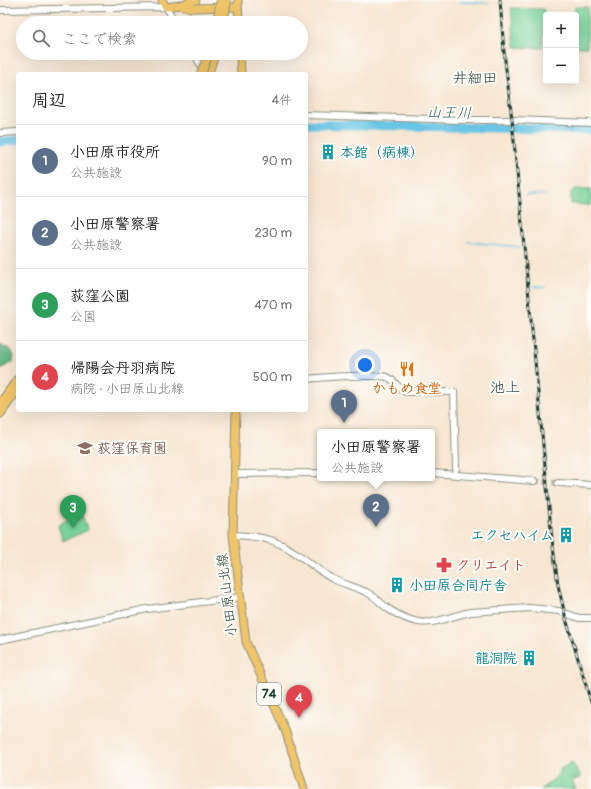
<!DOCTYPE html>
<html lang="ja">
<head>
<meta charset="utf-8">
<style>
  :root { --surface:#fff; --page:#f2f2f2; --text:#222; --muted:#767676; --line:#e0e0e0; --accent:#b5179e }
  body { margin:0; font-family:Pangolin,"Klee One",sans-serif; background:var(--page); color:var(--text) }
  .controls { position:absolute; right:12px; top:12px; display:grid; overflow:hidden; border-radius:4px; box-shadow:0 4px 16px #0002 }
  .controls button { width:36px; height:36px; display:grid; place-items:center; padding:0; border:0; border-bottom:1px solid var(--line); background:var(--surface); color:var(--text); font:20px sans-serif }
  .you { position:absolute; left:365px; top:365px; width:14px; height:14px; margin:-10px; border:3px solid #fff; border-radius:50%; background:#1a73e8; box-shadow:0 0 0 6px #1a73e833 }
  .badge { display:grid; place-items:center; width:26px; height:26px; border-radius:50%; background:var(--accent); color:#fff; font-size:13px; font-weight:700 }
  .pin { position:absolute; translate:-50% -33px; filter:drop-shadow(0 1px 2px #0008) }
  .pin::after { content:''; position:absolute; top:21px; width:14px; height:12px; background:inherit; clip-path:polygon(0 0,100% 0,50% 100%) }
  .popup { position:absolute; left:317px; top:429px; width:118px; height:52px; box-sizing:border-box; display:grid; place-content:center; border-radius:4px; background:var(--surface); filter:drop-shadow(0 1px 3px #0005); font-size:13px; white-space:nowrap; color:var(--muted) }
  .popup b { font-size:15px; color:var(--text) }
  .popup::after { content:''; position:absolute; left:50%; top:100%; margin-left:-8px; border:8px solid transparent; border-top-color:var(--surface) }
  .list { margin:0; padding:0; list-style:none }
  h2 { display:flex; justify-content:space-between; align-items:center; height:52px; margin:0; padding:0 16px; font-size:17px }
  h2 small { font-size:13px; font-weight:400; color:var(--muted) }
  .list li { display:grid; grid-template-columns:26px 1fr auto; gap:12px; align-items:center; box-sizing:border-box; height:72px; padding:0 16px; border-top:1px solid var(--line) }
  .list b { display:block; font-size:15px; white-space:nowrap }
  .list p { margin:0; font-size:13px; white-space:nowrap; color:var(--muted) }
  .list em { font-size:13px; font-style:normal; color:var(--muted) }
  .icon { flex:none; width:22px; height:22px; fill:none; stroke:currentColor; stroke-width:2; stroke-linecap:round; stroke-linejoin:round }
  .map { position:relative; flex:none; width:591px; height:789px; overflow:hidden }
  .search { position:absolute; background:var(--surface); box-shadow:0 4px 16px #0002; left:16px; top:16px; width:292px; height:44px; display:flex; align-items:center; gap:10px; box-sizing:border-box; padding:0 14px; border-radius:22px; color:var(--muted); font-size:15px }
  .panel { position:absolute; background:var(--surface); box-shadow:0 4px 16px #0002; left:16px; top:72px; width:292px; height:340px; border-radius:4px }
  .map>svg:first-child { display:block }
</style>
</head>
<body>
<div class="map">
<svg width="591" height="789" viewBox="0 0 591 789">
  <rect width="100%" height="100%" fill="#fdfcf7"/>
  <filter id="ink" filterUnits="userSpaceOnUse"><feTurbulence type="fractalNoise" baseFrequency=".025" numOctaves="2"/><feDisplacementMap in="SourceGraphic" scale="8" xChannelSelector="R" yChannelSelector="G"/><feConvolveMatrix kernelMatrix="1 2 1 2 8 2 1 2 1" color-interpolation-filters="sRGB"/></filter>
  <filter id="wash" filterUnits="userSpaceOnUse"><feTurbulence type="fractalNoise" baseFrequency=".012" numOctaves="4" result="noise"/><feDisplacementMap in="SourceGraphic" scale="16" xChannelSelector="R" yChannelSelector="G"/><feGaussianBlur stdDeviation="0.9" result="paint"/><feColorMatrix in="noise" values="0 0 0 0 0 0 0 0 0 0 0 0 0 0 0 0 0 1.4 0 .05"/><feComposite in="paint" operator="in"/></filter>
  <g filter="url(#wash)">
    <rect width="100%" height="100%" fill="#f7e6d1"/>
    <!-- green -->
    <path fill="#78d299" stroke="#4c8866" d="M 575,7 L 588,7 L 587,47 L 576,47 L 576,15 L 575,15 Z
      M 511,8 L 544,9 L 543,48 L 515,47 Z
      M 575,189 L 591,189 L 591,205 L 571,204 L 571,192 L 574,191 Z
      M 82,515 L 88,530 L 63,541 L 58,526 C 65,520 72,516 82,515 Z
      M 572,762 L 581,777 L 572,781 L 576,789 L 541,789 L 560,774 L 559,770 Z"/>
    <!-- forest -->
    <path fill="#62b481" stroke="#40785a" d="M 0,344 L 11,350 L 14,356 L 13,362 L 0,369 Z"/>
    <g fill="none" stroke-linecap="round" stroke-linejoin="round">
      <!-- stream -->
      <path stroke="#67c5e5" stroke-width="1.5" d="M 459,2 L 488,3
        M 526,195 L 545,195
        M 468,242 L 520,247
        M 533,287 L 545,287"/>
      <!-- river -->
      <path stroke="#67c5e5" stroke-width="9" d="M 306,124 L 591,130
        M 0,142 L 18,140"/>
    </g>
  </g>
  <g filter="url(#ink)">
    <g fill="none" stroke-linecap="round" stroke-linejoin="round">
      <!-- tertiary-tunnel -->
      <path stroke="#ccc4b2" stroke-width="6" stroke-dasharray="6 3" stroke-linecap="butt" d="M 534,481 L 558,483"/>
      <defs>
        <path id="tertiary" d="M 0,10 L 166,7 L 176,23
          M 194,53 L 204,71
          M 306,115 L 462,120 L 515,120 L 591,123
          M 0,133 L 18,132
          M 306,379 C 328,377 350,375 371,376 C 376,376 382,376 387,377 C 395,380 398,389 406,392 L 454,392 L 456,469
          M 432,473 L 534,481
          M 234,474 L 320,473
          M 558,483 L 591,485
          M 233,535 C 249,536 266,537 280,544 C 299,552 313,568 331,578 C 343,584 356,587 368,593 C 376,597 382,605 390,610 C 398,615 408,620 418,622 C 436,625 453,615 471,612 L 530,608 L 559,611 L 579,618 L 591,618
          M 0,640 L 147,609 L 241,597"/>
        <path id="primary" d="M 162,0 L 166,7 L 180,5 L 191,8 L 238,7
          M 238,0 L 239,23
          M 180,5 L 191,1 L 196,0
          M 240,53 L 241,74
          M 236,410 L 233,535 L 246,642 L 285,730 L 304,789"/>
        <path id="trunk" d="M 208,74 L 215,53
          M 0,404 L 18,379
          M 0,414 L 18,389"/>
      </defs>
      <!-- tertiary casing -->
      <use href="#tertiary" stroke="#8b9282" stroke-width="8"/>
      <!-- primary casing -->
      <use href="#primary" stroke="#8b9282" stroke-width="9"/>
      <!-- trunk casing -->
      <use href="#trunk" stroke="#8b9282" stroke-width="10"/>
      <!-- tertiary -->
      <use href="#tertiary" stroke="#fff" stroke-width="6"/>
      <!-- primary -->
      <use href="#primary" stroke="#f0c469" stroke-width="7"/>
      <!-- trunk -->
      <use href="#trunk" stroke="#f0c469" stroke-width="8"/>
      <defs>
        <path id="rail" d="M 500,0 L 504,52 L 512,120 L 552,539 L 558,585 L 566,619 L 591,702"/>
      </defs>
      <!-- rail casing -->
      <use href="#rail" stroke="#1f3d34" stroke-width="3"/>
      <!-- rail -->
      <use href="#rail" stroke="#fdfcf7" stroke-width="1.5" stroke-dasharray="4.5" stroke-linecap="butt"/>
      <defs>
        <path id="trunk-bridge" d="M 217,23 L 221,0
          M 223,23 L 227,0
          M 201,74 L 209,53"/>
      </defs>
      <!-- trunk-bridge casing -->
      <use href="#trunk-bridge" stroke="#8b9282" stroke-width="10" stroke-linecap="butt"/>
      <!-- trunk-bridge -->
      <use href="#trunk-bridge" stroke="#f0c469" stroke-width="8"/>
    </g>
  </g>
  <!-- icons -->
  <defs>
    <symbol id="building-bare" viewBox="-9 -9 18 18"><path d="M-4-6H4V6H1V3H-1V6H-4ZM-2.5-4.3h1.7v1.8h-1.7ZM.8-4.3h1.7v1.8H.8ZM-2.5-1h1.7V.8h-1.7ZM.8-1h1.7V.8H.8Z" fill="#0f9aa8" stroke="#fdfcf7" stroke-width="2.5" paint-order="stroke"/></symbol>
    <symbol id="restaurant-bare" viewBox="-9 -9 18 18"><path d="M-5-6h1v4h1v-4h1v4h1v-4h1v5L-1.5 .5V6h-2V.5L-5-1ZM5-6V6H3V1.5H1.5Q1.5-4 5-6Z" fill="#e8710a" stroke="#fdfcf7" stroke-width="2.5" paint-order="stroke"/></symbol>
    <symbol id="school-bare" viewBox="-9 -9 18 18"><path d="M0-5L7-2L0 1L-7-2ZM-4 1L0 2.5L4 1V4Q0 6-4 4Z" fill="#8d6e63" stroke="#fdfcf7" stroke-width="2.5" paint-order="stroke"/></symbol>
    <symbol id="pharmacy-bare" viewBox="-9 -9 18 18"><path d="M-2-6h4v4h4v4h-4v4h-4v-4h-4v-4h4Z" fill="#e0444e" stroke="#fdfcf7" stroke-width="2.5" paint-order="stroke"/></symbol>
  </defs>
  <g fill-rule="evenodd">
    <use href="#building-bare" x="317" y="141" width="22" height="22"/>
    <use href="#restaurant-bare" x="396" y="358" width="22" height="22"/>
    <use href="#school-bare" x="74" y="437" width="22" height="22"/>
    <use href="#building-bare" x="555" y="524" width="22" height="22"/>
    <use href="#pharmacy-bare" x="433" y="554" width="22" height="22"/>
    <use href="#building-bare" x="386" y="574" width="22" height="22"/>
    <use href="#building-bare" x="518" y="647" width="22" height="22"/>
  </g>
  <g text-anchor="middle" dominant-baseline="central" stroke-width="4" stroke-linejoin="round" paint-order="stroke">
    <!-- shield labels -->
    <rect fill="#fdfcf7" stroke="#62766e" stroke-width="1" x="257" y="683" width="24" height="22" rx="3"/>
    <g font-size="13" font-weight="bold" fill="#1f3d34">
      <text x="269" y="694">74</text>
    </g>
    <!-- culture labels -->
    <g font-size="14" font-weight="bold" fill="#0d838f" stroke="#fdfcf7" text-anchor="start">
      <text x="340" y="152">本館（病棟）</text>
      <text x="554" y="535" text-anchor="end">エクセハイム</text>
      <text x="409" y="585">小田原合同庁舎</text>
      <text x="517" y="658" text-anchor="end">龍洞院</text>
    </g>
    <!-- food labels -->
    <g font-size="14" font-weight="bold" fill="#c56008" stroke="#fdfcf7">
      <text x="407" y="388">かもめ食堂</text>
    </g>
    <!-- education labels -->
    <g font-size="14" font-weight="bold" fill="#785e54" stroke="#fdfcf7" text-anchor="start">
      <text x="97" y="448">荻窪保育園</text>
    </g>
    <!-- health labels -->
    <g font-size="14" font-weight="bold" fill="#be3a42" stroke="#fdfcf7" text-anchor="start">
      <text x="456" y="565">クリエイト</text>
    </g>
    <!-- street labels -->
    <g font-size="14" fill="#1f3d34" stroke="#fdfcf7">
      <text transform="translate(227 595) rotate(-97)">小田原山北線</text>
    </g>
    <!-- neighbourhood labels -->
    <g font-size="15" fill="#1f3d34" stroke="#fdfcf7">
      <text x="475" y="78">井細田</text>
      <text x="505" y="387">池上</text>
    </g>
    <!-- water labels -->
    <g font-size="15" font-style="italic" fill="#315f60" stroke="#fdfcf7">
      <text transform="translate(449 113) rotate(1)">山王川</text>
    </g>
  </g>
</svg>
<div class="controls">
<button>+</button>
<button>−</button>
</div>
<div class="you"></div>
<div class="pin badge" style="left:344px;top:423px;background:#5c6f8a">1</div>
<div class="pin badge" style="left:376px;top:527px;background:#5c6f8a">2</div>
<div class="popup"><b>小田原警察署</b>公共施設</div>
<div class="pin badge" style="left:73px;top:528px;background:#2e9e5b">3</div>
<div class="pin badge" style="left:299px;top:718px;background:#e0444e">4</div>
<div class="search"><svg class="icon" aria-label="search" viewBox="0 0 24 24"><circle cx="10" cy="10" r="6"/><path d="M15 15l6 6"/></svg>ここで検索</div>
<section class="panel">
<h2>周辺<small>4件</small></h2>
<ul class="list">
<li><span class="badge" style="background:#5c6f8a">1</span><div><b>小田原市役所</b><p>公共施設</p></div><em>90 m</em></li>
<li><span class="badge" style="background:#5c6f8a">2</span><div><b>小田原警察署</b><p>公共施設</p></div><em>230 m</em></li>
<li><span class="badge" style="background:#2e9e5b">3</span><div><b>荻窪公園</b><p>公園</p></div><em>470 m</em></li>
<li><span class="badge" style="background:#e0444e">4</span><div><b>帰陽会丹羽病院</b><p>病院 · 小田原山北線</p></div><em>500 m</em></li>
</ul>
</section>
</div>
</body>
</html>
